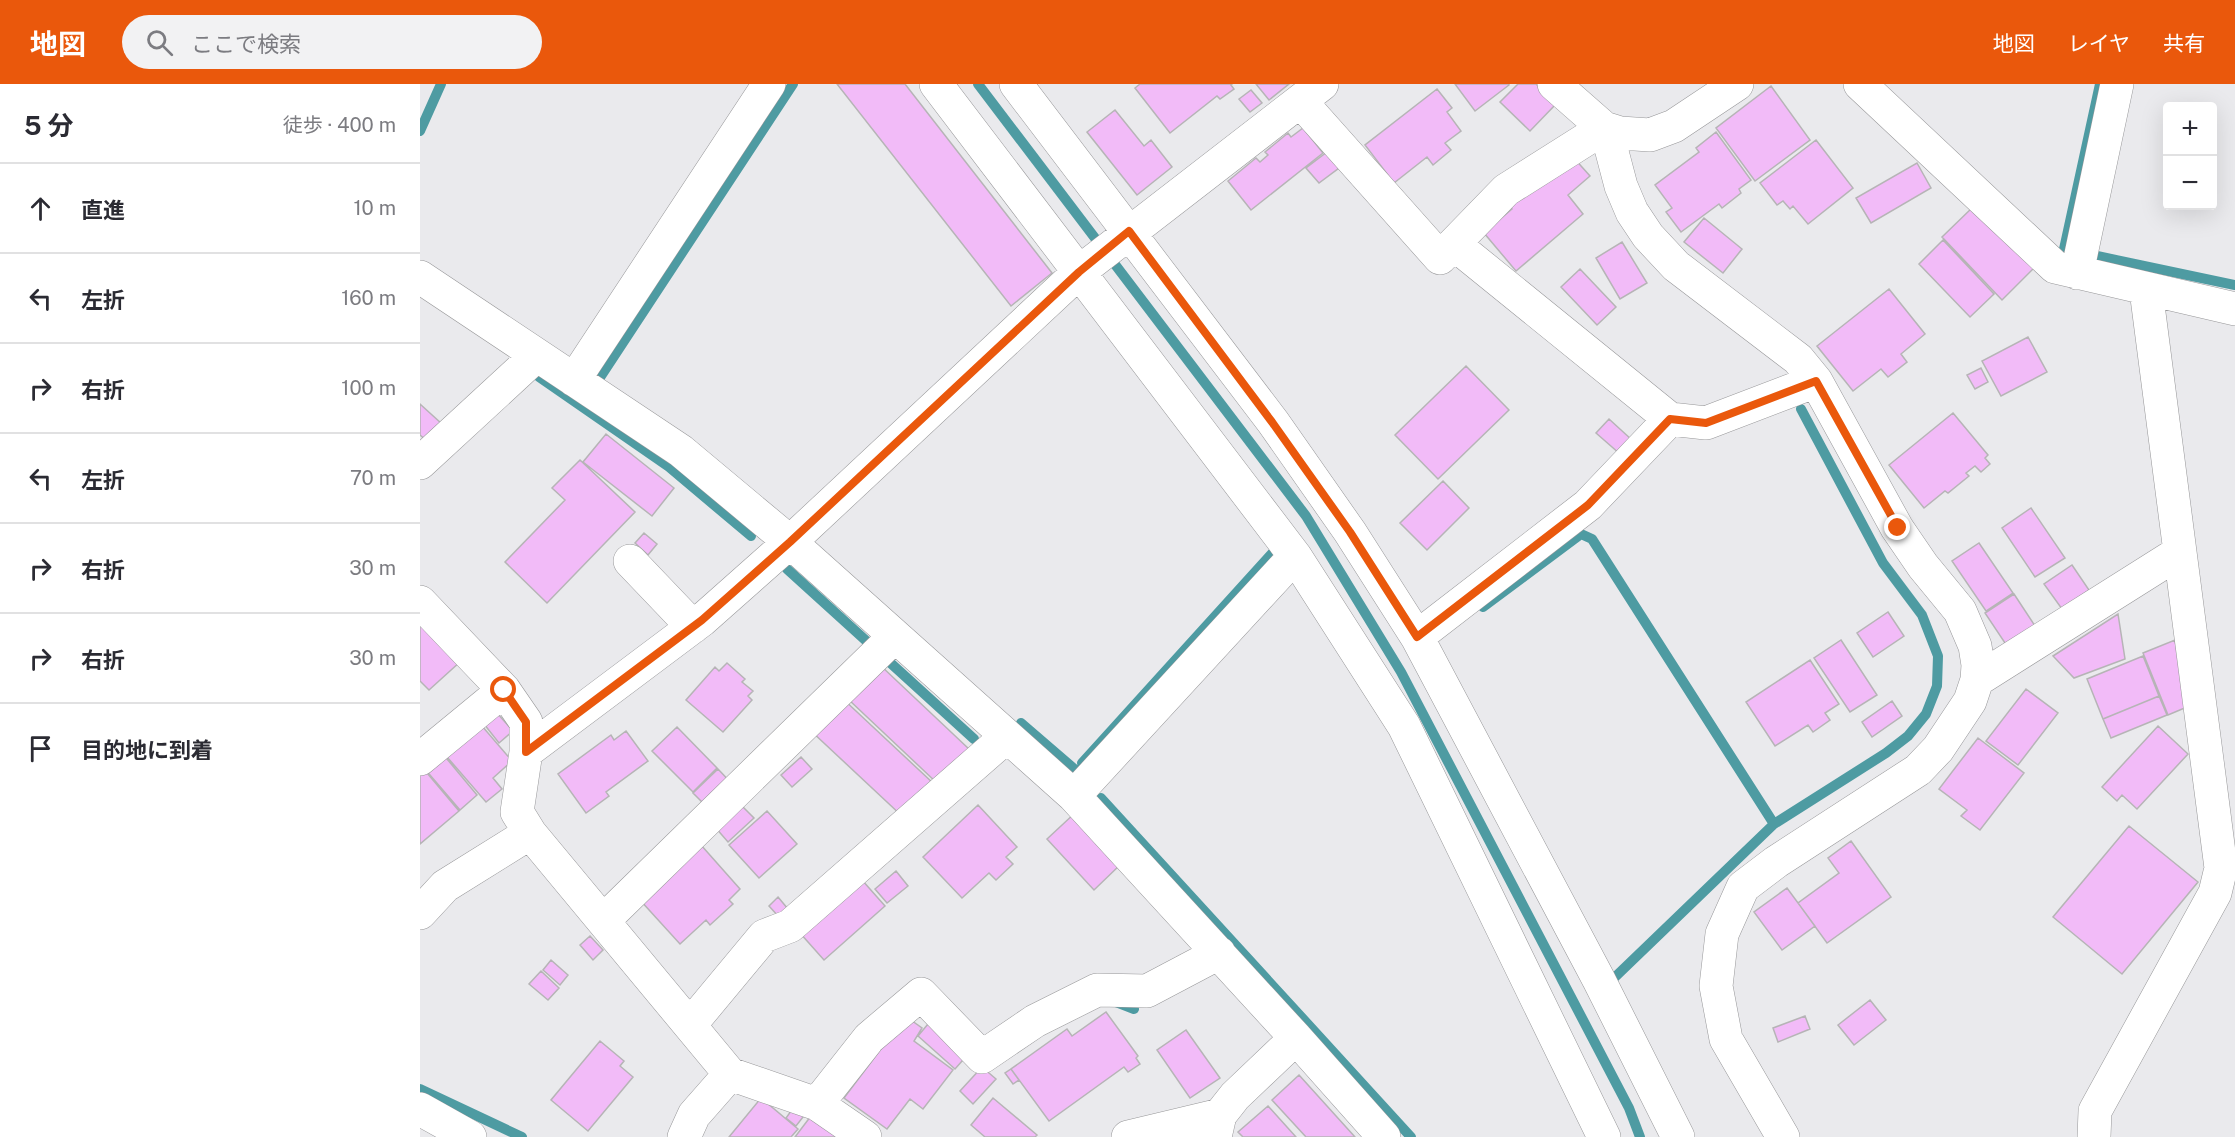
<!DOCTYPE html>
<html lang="ja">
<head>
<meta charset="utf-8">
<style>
  :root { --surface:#fff; --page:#f2f2f3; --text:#2b2b33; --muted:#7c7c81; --line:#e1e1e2; --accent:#ea580c }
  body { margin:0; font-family:"Public Sans","Noto Sans JP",sans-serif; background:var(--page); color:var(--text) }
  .controls { position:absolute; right:18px; top:18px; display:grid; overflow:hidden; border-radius:6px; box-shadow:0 6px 24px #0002 }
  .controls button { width:54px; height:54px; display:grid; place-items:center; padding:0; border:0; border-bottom:2px solid var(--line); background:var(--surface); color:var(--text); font:30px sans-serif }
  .stop { position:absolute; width:18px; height:18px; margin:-14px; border:4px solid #ea580c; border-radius:50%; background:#fff }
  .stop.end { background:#ea580c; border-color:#fff; box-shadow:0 2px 6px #0008 }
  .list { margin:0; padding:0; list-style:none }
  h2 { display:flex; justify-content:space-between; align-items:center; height:78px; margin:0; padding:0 24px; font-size:26px }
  h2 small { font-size:20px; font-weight:400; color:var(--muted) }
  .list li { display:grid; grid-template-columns:39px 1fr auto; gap:18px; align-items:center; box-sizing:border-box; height:90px; padding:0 24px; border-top:2px solid var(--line) }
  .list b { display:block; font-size:22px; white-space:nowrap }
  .list em { font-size:20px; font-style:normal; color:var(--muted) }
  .icon { flex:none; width:33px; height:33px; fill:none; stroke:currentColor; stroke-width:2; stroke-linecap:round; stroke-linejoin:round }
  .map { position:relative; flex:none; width:1815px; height:1053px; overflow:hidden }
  header { display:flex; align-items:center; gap:36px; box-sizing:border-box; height:84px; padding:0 30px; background:var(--accent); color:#fff }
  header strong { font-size:28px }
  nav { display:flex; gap:33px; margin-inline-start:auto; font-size:21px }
  .search { width:420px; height:54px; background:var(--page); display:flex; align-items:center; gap:15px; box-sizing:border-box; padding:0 21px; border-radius:33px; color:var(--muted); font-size:22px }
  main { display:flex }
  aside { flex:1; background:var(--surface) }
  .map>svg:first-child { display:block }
</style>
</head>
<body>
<header>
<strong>地図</strong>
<div class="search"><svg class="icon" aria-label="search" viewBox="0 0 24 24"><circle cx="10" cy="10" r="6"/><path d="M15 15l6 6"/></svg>ここで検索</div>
<nav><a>地図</a><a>レイヤ</a><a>共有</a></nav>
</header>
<main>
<aside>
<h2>5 分<small>徒歩 · 400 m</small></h2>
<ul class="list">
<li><svg class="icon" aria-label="ahead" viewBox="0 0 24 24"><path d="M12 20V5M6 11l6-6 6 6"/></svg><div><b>直進</b></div><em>10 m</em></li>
<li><svg class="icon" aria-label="left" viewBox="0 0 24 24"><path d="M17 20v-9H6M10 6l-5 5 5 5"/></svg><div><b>左折</b></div><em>160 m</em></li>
<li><svg class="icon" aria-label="right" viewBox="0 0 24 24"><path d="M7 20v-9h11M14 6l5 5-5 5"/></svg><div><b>右折</b></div><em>100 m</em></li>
<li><svg class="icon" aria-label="left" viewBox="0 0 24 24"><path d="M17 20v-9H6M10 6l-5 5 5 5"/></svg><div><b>左折</b></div><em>70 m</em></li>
<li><svg class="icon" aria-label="right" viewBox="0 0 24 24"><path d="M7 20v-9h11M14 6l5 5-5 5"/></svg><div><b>右折</b></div><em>30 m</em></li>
<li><svg class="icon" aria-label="right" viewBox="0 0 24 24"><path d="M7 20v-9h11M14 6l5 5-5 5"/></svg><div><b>右折</b></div><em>30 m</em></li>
<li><svg class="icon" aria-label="arrive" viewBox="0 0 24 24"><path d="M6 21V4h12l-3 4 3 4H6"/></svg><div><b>目的地に到着</b></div></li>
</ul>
</aside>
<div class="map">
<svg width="1815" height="1053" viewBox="0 0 1815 1053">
  <rect width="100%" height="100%" fill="#eaeaed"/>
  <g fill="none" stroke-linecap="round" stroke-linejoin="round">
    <!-- stream -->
    <path stroke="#4e9ba2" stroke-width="10" d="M 558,0 L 886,432 L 981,588 L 1209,1024 L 1220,1053
      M 0,47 L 21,0
      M 1644,165 L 1680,0
      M 1677,172 L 1815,201
      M 119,293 L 249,383 L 331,452
      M 179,295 L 373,0
      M 367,485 L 453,563
      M 1063,523 L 1161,450 L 1172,455 L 1354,740
      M 465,574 L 554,655
      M 601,639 L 659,689
      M 662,679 L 857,464
      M 681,714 L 991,1053
      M 1194,894 L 1354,740 L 1466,669 L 1488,652 L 1506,630 L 1517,602 L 1518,572 L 1502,531 L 1463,479 L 1381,325
      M 696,918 L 714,925
      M 0,1005 L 102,1053"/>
  </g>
  <!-- building -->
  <path fill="#f2bbf8" stroke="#b6b4b6" stroke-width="1.5" d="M 417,0 L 485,0 L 632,189 L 591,222 Z
    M 720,0 L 812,0 L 811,1 L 814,5 L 800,15 L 797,12 L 750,49 L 715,4 Z
    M 836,0 L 869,0 L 849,16 Z
    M 1035,0 L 1089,0 L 1089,1 L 1055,27 Z
    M 1098,0 L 1116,0 L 1136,20 L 1110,47 L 1080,18 Z
    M 1351,2 L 1390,56 L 1335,97 L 1296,44 Z
    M 1017,5 L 1032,24 L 1027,28 L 1041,47 L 1025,59 L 1031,66 L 1013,81 L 1007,73 L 974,99 L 945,61 Z
    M 831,6 L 842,19 L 830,28 L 819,15 Z
    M 695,26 L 724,62 L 731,56 L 752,83 L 717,111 L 667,48 Z
    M 883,44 L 903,69 L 831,126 L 808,97 L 836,74 L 840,78 L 848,71 L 845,68 L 868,49 L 871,53 Z
    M 1296,48 L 1331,96 L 1319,105 L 1321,109 L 1302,124 L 1299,120 L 1261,148 L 1246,128 L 1252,124 L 1235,101 L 1279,68 L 1276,64 Z
    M 1396,56 L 1433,104 L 1388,140 L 1373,122 L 1370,125 L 1363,117 L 1357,121 L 1340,99 Z
    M 907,68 L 919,84 L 899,99 L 886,84 Z
    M 1153,73 L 1170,92 L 1148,111 L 1163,130 L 1096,187 L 1064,149 L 1092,125 L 1086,118 Z
    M 1497,79 L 1511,104 L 1451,139 L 1436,114 Z
    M 1554,122 L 1614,184 L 1582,216 L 1522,153 Z
    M 1284,134 L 1322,165 L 1303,189 L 1264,158 Z
    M 1523,156 L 1574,210 L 1550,233 L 1499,180 Z
    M 1202,158 L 1227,199 L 1200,215 L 1176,174 Z
    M 1160,185 L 1196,223 L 1177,241 L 1141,203 Z
    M 1469,205 L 1505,250 L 1481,270 L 1487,278 L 1468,293 L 1461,285 L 1433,307 L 1397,262 Z
    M 1608,253 L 1627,288 L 1581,312 L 1562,277 Z
    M 1046,282 L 1089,326 L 1018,395 L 975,351 Z
    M 1561,284 L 1568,298 L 1555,305 L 1547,291 Z
    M 0,320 L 22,340 L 7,357 L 0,351 Z
    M 1533,329 L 1568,371 L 1565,374 L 1570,380 L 1561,388 L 1555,382 L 1546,389 L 1549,392 L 1528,409 L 1525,407 L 1504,424 L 1469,381 Z
    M 1189,335 L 1212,356 L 1200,370 L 1176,349 Z
    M 186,350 L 254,404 L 232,432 L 163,378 Z
    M 160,376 L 215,428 L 127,519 L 85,478 L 145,416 L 132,404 Z
    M 1023,397 L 1049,424 L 1007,466 L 980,439 Z
    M 1611,424 L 1645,474 L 1615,493 L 1582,444 Z
    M 224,449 L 237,460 L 228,471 L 215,459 Z
    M 1559,459 L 1593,509 L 1566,527 L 1532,477 Z
    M 1652,481 L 1669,506 L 1642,525 L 1624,500 Z
    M 1594,510 L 1615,542 L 1587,562 L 1565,529 Z
    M 1468,528 L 1484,552 L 1453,573 L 1437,549 Z
    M 1698,530 L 1705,575 L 1654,594 L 1633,572 Z
    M 0,531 L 41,577 L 9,606 L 0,597 Z
    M 1421,556 L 1457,611 L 1430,628 L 1394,574 Z
    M 1755,556 L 1767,623 L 1748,631 L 1723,569 Z
    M 1723,572 L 1739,612 L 1683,635 L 1667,595 Z
    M 1390,576 L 1419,620 L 1405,629 L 1410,636 L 1393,648 L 1388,641 L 1355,662 L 1326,618 Z
    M 307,579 L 325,595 L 322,598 L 333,607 L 328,612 L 332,616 L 303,648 L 266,616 L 295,583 L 299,587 Z
    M 460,581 L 550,666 L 518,700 L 428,615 Z
    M 1606,605 L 1638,629 L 1598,681 L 1566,657 Z
    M 1739,612 L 1747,631 L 1691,654 L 1683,635 Z
    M 421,613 L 514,700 L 483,733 L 390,646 Z
    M 1472,617 L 1482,632 L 1452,653 L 1442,638 Z
    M 77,629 L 93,647 L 79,659 L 64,640 Z
    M 56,635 L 92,677 L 73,694 L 82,705 L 66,718 L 21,666 Z
    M 1738,642 L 1768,670 L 1717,725 L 1702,711 L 1697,717 L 1682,703 Z
    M 257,643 L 297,684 L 273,708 L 232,667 Z
    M 206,647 L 228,677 L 186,708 L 189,712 L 166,729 L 138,690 L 191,651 L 194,656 Z
    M 1558,654 L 1604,689 L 1560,746 L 1541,732 L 1547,726 L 1519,705 Z
    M 22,669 L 57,711 L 40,726 L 4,684 Z
    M 381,673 L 392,685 L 372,703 L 361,691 Z
    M 2,683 L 39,727 L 0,760 L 0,685 Z
    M 298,685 L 314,702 L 289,725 L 273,709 Z
    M 320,720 L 334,734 L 308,758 L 295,743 Z
    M 558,721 L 597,763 L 586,773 L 593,780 L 576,796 L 569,789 L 542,814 L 503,773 Z
    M 347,727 L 377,760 L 339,794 L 309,761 Z
    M 656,728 L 702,779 L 674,806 L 627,755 Z
    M 1709,742 L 1778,798 L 1702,890 L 1633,833 Z
    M 1431,757 L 1471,813 L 1407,859 L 1378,819 L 1419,789 L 1408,774 Z
    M 281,761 L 320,805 L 309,816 L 313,820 L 290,841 L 286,836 L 260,860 L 220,816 Z
    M 476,787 L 488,802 L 467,819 L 455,805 Z
    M 442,796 L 465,822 L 404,876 L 380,849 Z
    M 1367,804 L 1395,842 L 1362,866 L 1334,828 Z
    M 358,813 L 368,825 L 359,833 L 349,822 Z
    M 170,852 L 183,866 L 173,876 L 160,861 Z
    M 131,876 L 148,891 L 140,901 L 123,886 Z
    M 121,887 L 139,904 L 128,916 L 109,900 Z
    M 1450,916 L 1466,936 L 1434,961 L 1418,941 Z
    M 686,928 L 718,972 L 716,974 L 720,980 L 708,988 L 704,983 L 629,1037 L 591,985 L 647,945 L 652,952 Z
    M 1385,932 L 1390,945 L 1358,958 L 1353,944 Z
    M 488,934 L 502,944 L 494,957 L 533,986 L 503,1025 L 490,1015 L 467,1045 L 424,1014 L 479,941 Z
    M 513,934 L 550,968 L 535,985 L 498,952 Z
    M 766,946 L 800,994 L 770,1014 L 737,966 Z
    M 180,957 L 204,977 L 200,982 L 213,993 L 168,1047 L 131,1016 Z
    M 562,983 L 576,995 L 553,1020 L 540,1007 Z
    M 591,985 L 599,996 L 593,1000 L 585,989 Z
    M 879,991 L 935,1053 L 886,1053 L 852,1016 Z
    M 341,1014 L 378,1045 L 371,1053 L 309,1053 Z
    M 573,1014 L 617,1051 L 615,1053 L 565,1053 L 551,1041 Z
    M 376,1020 L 387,1028 L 376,1042 L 366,1034 Z
    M 848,1022 L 876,1053 L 823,1053 L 818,1048 Z
    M 394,1028 L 418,1053 L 375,1053 Z"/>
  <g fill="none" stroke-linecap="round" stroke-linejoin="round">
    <defs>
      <path id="minor" d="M 516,0 L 875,472 L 984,642 L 1184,1053
        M 596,0 L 853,338 L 930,448 L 997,553 L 1179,896 L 1258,1053
        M 1134,0 L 1184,44 L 1200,49 L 1230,51 L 1254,42 L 1317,0
        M 1440,0 L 1635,183 L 1815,225
        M 881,18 L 1020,174 L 1086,106 L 1184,44
        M 1184,44 L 1191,64 L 1201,102 L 1212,128 L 1228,152 L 1256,182 L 1378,275 L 1396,297 L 1477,444 L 1503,482 L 1540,527 L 1555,562 L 1558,581 L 1557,596 L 1550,617 L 1518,665 L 1498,686 L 1356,778 L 1323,803 L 1302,850 L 1296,902 L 1306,955 L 1363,1053
        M 1657,189 L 1697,0
        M 0,193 L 261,367 L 370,458 L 654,712 L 876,954 L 815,1012 L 800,1031 L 795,1053
        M 154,296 L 349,0
        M 1250,335 L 1286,339 L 1396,297
        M 0,379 L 117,271
        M 210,477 L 273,543
        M 0,518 L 84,606 L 106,638 L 106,668
        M 997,553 L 1168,421 L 1250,335 L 1034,160
        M 1557,596 L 1760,468
        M 0,675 L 84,606
        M 654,712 L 875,472
        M 0,829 L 25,802 L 110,749
        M 183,837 L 475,552
        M 270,941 L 344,852 L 370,842 L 586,653
        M 876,954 L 964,1053
        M 397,1020 L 449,954 L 501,910 L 562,973 L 615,937 L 677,906 L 727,907 L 799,869
        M 0,1025 L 50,1053
        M 264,1053 L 274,1031 L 310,990
        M 445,1053 L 397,1020 L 310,990 L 110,749 L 97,728 L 106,668 L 282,536 L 370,458 L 659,188 L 902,0
        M 708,1053 L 800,1031
        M 1674,1053 L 1675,1027 L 1795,809 L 1801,784 L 1726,206"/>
    </defs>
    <!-- minor casing -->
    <use href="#minor" stroke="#979799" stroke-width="34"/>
    <!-- minor -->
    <use href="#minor" stroke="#fff" stroke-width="33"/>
  </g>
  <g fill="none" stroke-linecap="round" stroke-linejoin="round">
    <!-- route -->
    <path stroke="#ea580c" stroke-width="8" d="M 84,606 L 106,638 L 106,668 L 282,536 L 370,458 L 659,188 L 709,147 L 852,338 L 930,448 L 997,553 L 1168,421 L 1250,335 L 1286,339 L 1396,297 L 1478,444"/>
  </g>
</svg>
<div class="controls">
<button>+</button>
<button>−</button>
</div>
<div class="stop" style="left:84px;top:606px"></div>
<div class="stop end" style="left:1478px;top:444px"></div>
</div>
</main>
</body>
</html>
